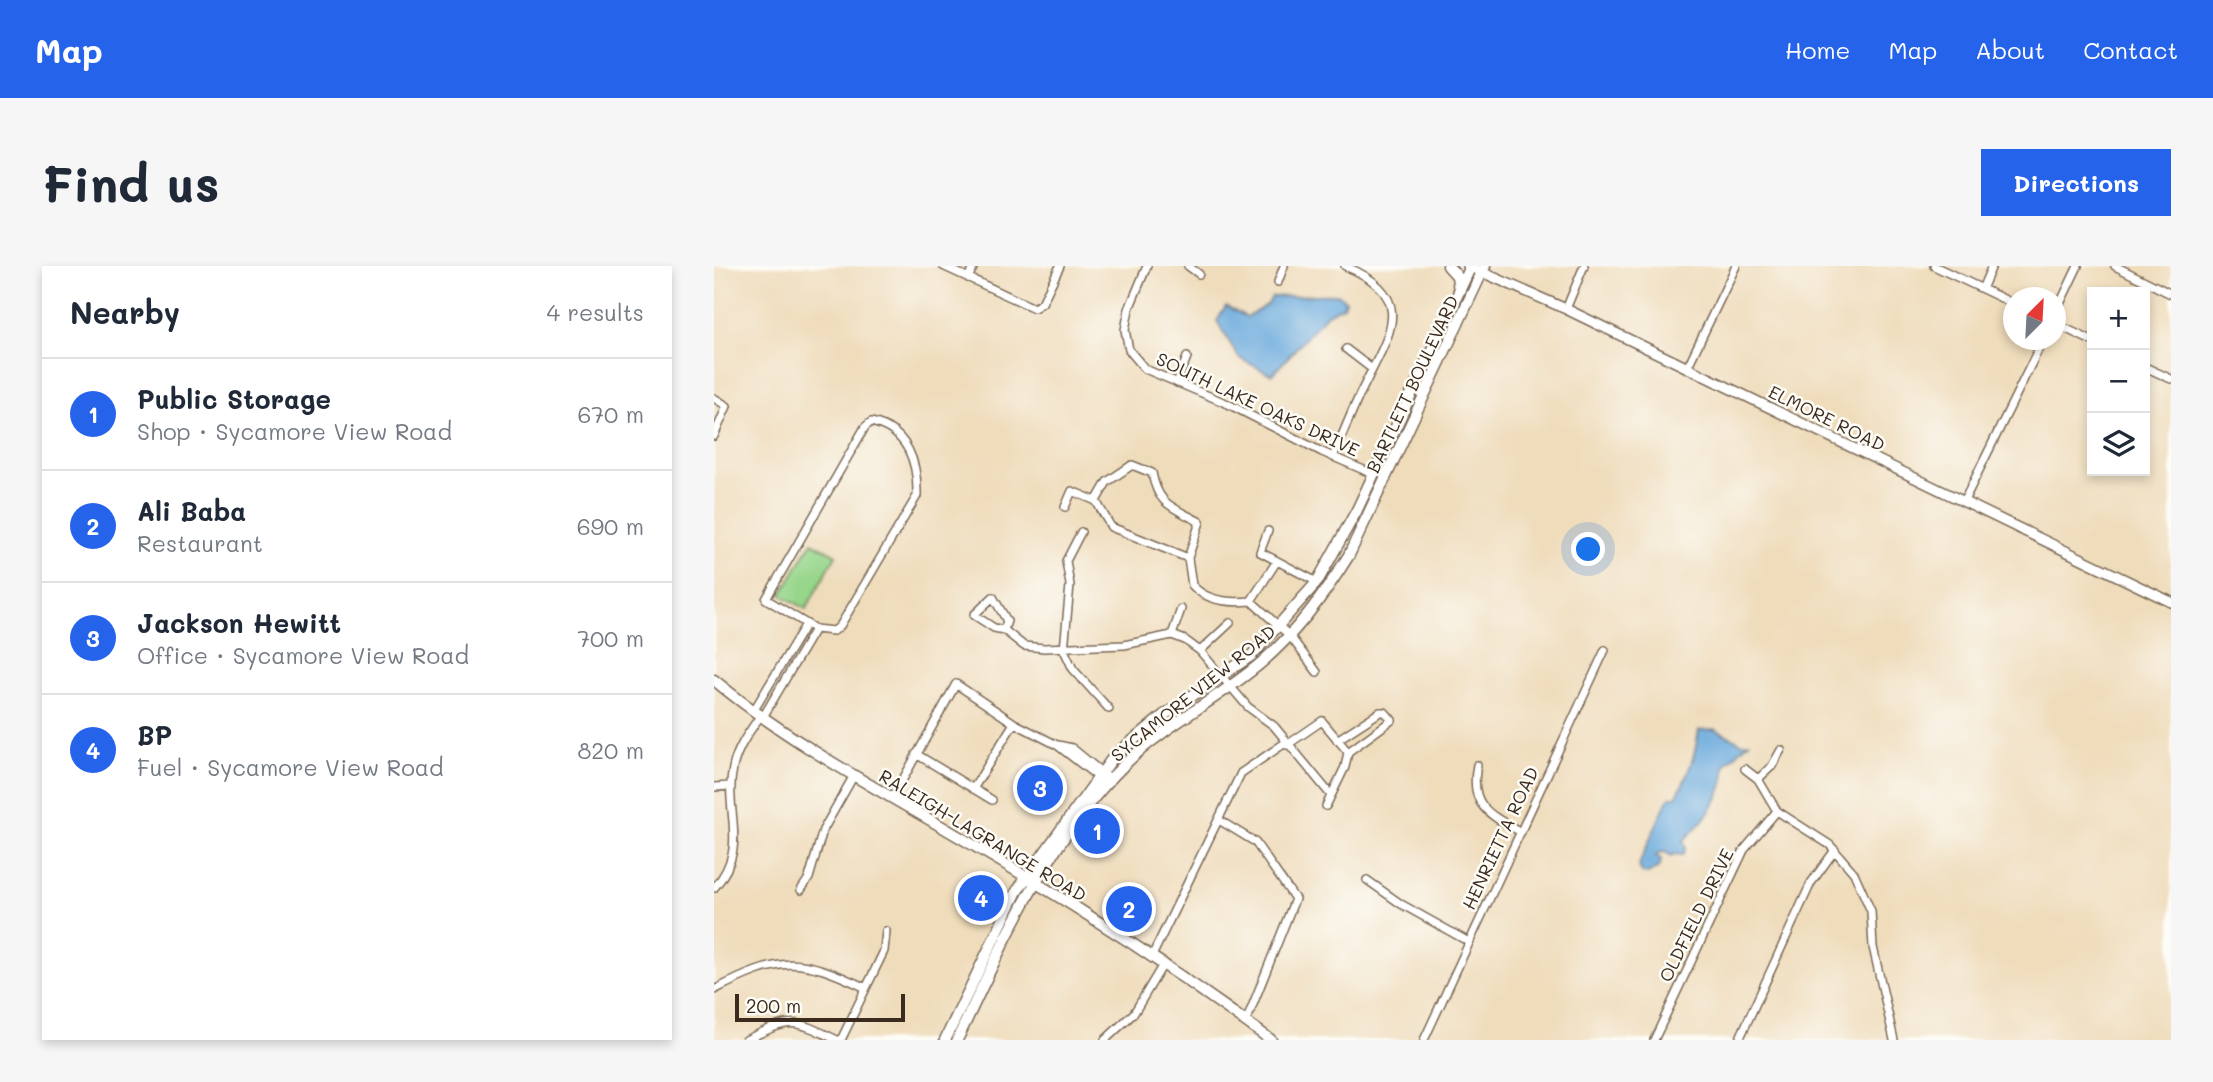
<!DOCTYPE html>
<html lang="en">
<head>
<meta charset="utf-8">
<style>
  :root { --surface:#fff; --page:#f6f6f7; --text:#1f2937; --muted:#747a83; --line:#e0e1e3; --accent:#2563eb }
  body { margin:0; font-family:Mali,sans-serif; background:var(--page); color:var(--text) }
  .controls { position:absolute; right:21px; top:21px; display:grid; overflow:hidden; border-radius:0px; box-shadow:0 4px 10px #0003 }
  .controls button { width:63px; height:63px; display:grid; place-items:center; padding:0; border:0; border-bottom:2px solid var(--line); background:var(--surface); color:var(--text); font:35px sans-serif }
  .compass { position:absolute; left:1289px; top:21px; width:63px; height:63px; border-radius:50%; background:var(--surface); box-shadow:0 4px 10px #0003; rotate:24deg }
  .scale { position:absolute; left:21px; bottom:18px; width:170px; box-sizing:border-box; padding-left:7px; border:4px solid #3b2a1e; border-top:0; font-size:19px; line-height:24px; white-space:nowrap; color:#3b2a1e; -webkit-text-stroke:5px #fdfcf7; paint-order:stroke }
  .you { position:absolute; left:875px; top:284px; width:24px; height:24px; margin:-18px; border:5px solid #fff; border-radius:50%; background:#1a73e8; box-shadow:0 0 0 10px #1a73e833 }
  .badge { display:grid; place-items:center; width:46px; height:46px; border-radius:50%; background:var(--accent); color:#fff; font-size:23px; font-weight:700 }
  .pin { position:absolute; translate:-50% -50%; border:4px solid #fff; box-shadow:0 2px 7px #0006 }
  .list { margin:0; padding:0; list-style:none }
  h2 { display:flex; justify-content:space-between; align-items:center; height:91px; margin:0; padding:0 28px; font-size:30px }
  h2 small { font-size:23px; font-weight:400; color:var(--muted) }
  .list li { display:grid; grid-template-columns:46px 1fr auto; gap:21px; align-items:center; box-sizing:border-box; height:112px; padding:0 28px; border-top:2px solid var(--line) }
  .list b { display:block; font-size:26px; white-space:nowrap }
  .list p { margin:0; font-size:23px; white-space:nowrap; color:var(--muted) }
  .list em { font-size:23px; font-style:normal; color:var(--muted) }
  .icon { flex:none; width:38px; height:38px; fill:none; stroke:currentColor; stroke-width:2; stroke-linecap:round; stroke-linejoin:round }
  .map { position:relative; flex:none; width:1457px; height:774px; overflow:hidden; border-radius:0px }
  header { display:flex; align-items:center; gap:42px; box-sizing:border-box; height:98px; padding:0 35px; background:var(--accent); color:#fff }
  header strong { font-size:33px }
  nav { display:flex; gap:38px; margin-inline-start:auto; font-size:24px }
  .intro { display:flex; align-items:center; justify-content:space-between; box-sizing:border-box; height:168px; padding:0 42px }
  h1 { margin:0; font-size:49px }
  .button { padding:18px 32px; border-radius:0px; background:var(--accent); color:#fff; font-size:24px; font-weight:700 }
  main { display:flex; gap:42px; padding:0 42px }
  aside { flex:1; background:var(--surface); border-radius:0px; box-shadow:0 4px 10px #0003 }
  .map>svg:first-child { display:block }
</style>
</head>
<body>
<header>
<strong>Map</strong>
<nav><a>Home</a><a>Map</a><a>About</a><a>Contact</a></nav>
</header>
<div class="intro"><h1>Find us</h1><a class="button">Directions</a></div>
<main>
<aside>
<h2>Nearby<small>4 results</small></h2>
<ul class="list">
<li><span class="badge">1</span><div><b>Public Storage</b><p>Shop · Sycamore View Road</p></div><em>670 m</em></li>
<li><span class="badge">2</span><div><b>Ali Baba</b><p>Restaurant</p></div><em>690 m</em></li>
<li><span class="badge">3</span><div><b>Jackson Hewitt</b><p>Office · Sycamore View Road</p></div><em>700 m</em></li>
<li><span class="badge">4</span><div><b>BP</b><p>Fuel · Sycamore View Road</p></div><em>820 m</em></li>
</ul>
</aside>
<div class="map">
<svg width="1457" height="774" viewBox="0 0 1457 774">
  <rect width="100%" height="100%" fill="#fdfcf7"/>
  <filter id="ink" filterUnits="userSpaceOnUse"><feTurbulence type="fractalNoise" baseFrequency=".0143" numOctaves="2"/><feDisplacementMap in="SourceGraphic" scale="14" xChannelSelector="R" yChannelSelector="G"/><feConvolveMatrix kernelMatrix="1 2 1 2 8 2 1 2 1" color-interpolation-filters="sRGB"/></filter>
  <filter id="wash" filterUnits="userSpaceOnUse"><feTurbulence type="fractalNoise" baseFrequency=".00686" numOctaves="4" result="noise"/><feDisplacementMap in="SourceGraphic" scale="28" xChannelSelector="R" yChannelSelector="G"/><feGaussianBlur stdDeviation="1.57" result="paint"/><feColorMatrix in="noise" values="0 0 0 0 0 0 0 0 0 0 0 0 0 0 0 0 0 1.4 0 .05"/><feComposite in="paint" operator="in"/></filter>
  <g filter="url(#wash)">
    <rect width="100%" height="100%" fill="#efdcbb"/>
    <!-- green -->
    <path fill="#96d58a" stroke="#688054" stroke-width="2" d="M 98,276 L 122,289 L 92,343 L 67,329 Z"/>
    <!-- water -->
    <path fill="#68a8db" stroke="#52697c" stroke-width="2" d="M 624,28 L 631,34 L 629,40 L 613,48 L 558,109 L 525,92 L 503,55 L 512,40 L 533,51 L 554,38 L 558,31 Z
      M 1001,463 L 1028,477 L 1035,476 L 1011,499 C 1013,529 990,555 969,575 L 972,581 L 969,589 L 959,588 L 957,591 L 952,586 L 944,587 L 942,590 L 947,593 L 946,600 L 934,608 L 928,607 L 925,600 L 928,591 L 953,535 L 956,531 L 962,531 C 974,511 982,486 985,464 Z"/>
  </g>
  <g filter="url(#ink)">
    <g fill="none" stroke-linecap="round" stroke-linejoin="round">
      <defs>
        <path id="minor" d="M 229,0 L 320,42 L 328,37 L 346,0
          M 433,0 L 415,43 L 411,64 L 415,84 L 431,103 L 514,138 L 608,186 L 659,208
          M 474,0 L 485,8
          M 1220,0 L 1300,38
          M 1401,0 L 1457,28
          M 254,12 L 260,0
          M 564,16 L 570,0
          M 1268,23 L 1278,0
          M 852,43 L 870,0
          M 1342,46 L 1364,0
          M 1342,58 L 1378,75
          M 632,83 L 658,103
          M 1431,101 L 1457,113
          M 973,102 L 1022,0
          M 463,117 L 473,91
          M 0,132 L 13,140 L 0,170
          M 157,156 C 194,164 204,197 203,230 L 126,360 L 120,365 L 101,363 L 52,333 L 151,161 Z
          M 619,191 C 629,168 638,144 649,122 C 674,70 706,31 631,0
          M 382,235 L 393,216 L 418,199 L 438,207 C 444,240 459,241 486,256 L 474,292 L 478,319 C 492,335 517,337 537,335 L 576,370 L 603,406
          M 382,235 L 397,261 L 474,292
          M 1250,235 L 1329,74
          M 351,241 L 358,225 L 382,235
          M 554,265 L 546,286 L 603,316
          M 367,266 L 352,295 L 356,319 L 350,384 L 359,403 L 395,443
          M 537,335 L 563,295
          M 290,364 L 280,362 L 260,349 L 279,331 L 293,355 L 290,364 L 310,380 L 330,382 L 410,379 L 458,369 L 471,374 L 486,385 L 534,441 L 560,460 L 616,528
          M 458,369 L 467,343
          M 486,385 L 516,357
          M 40,444 L 92,358
          M 49,451 L 101,363
          M 344,479 L 358,482 L 397,514
          M 573,479 L 608,455 L 634,486
          M 202,488 L 278,534
          M 763,499 C 755,540 774,548 807,566
          M 1031,503 L 1044,513 L 1063,545 L 1116,579 L 1140,607 L 1157,645 L 1159,681 L 1180,774
          M 1044,513 L 1058,500 L 1067,484
          M 0,521 L 17,520
          M 259,523 L 300,457
          M 178,533 L 242,418 L 300,457 L 343,479 L 393,518
          M 612,540 L 631,501 L 634,486 L 678,454 L 671,446 L 666,446 L 623,474
          M 505,554 L 541,576 L 581,633 L 532,756
          M 653,614 L 687,638 L 755,676
          M 0,622 C 37,580 9,547 19,502 C 23,482 35,466 47,449
          M 87,624 L 95,612 L 109,564 L 139,511
          M 439,688 L 527,507 L 571,477
          M 0,724 C 67,690 85,690 152,722
          M 32,774 C 77,752 78,752 123,774
          M 127,774 L 170,685 L 172,665
          M 391,774 L 420,747 L 450,697
          M 710,774 L 891,384
          M 940,774 L 1030,584 L 1063,545
          M 1025,774 L 1097,617 L 1121,584"/>
        <path id="tertiary" d="M 754,0 L 852,43 L 1457,336"/>
        <path id="secondary" d="M 734,0 L 743,10 L 745,24
          M 0,414 C 81,481 174,528 264,582 C 365,641 463,705 557,774
          M 231,774 L 303,625 L 400,490 L 450,449 L 538,389 L 603,316 L 643,244 L 757,0
          M 243,774 C 289,678 333,574 411,498 C 452,458 505,433 548,396 C 583,366 611,328 635,289 L 771,0"/>
      </defs>
      <!-- minor casing -->
      <use href="#minor" stroke="#7a6855" stroke-width="10"/>
      <!-- tertiary casing -->
      <use href="#tertiary" stroke="#7a6855" stroke-width="12"/>
      <!-- secondary casing -->
      <use href="#secondary" stroke="#7a6855" stroke-width="13"/>
      <!-- minor -->
      <use href="#minor" stroke="#fff" stroke-width="7"/>
      <!-- tertiary -->
      <use href="#tertiary" stroke="#fff" stroke-width="9"/>
      <!-- secondary -->
      <use href="#secondary" stroke="#fff" stroke-width="10"/>
    </g>
  </g>
  <g text-anchor="middle" dominant-baseline="central" stroke-width="5" stroke-linejoin="round" paint-order="stroke">
    <!-- street labels -->
    <g font-size="18" fill="#3b2a1e" stroke="#fdfcf7">
      <text transform="translate(698 118) rotate(-65)">BARTLETT BOULEVARD</text>
      <text transform="translate(544 138) rotate(25)">SOUTH LAKE OAKS DRIVE</text>
      <text transform="translate(1113 152) rotate(26)">ELMORE ROAD</text>
      <text transform="translate(479 427) rotate(-39)">SYCAMORE VIEW ROAD</text>
      <text transform="translate(269 569) rotate(31)">RALEIGH-LAGRANGE ROAD</text>
      <text transform="translate(786 572) rotate(-65)">HENRIETTA ROAD</text>
      <text transform="translate(982 649) rotate(-64)">OLDFIELD DRIVE</text>
    </g>
  </g>
</svg>
<div class="controls">
<button>+</button>
<button>−</button>
<button><svg class="icon" aria-label="layers" viewBox="0 0 24 24"><path d="M12 4l9 5-9 5-9-5zM3 14l9 5 9-5"/></svg></button>
</div>
<svg class="compass" viewBox="-18 -18 36 36"><path d="M0-13l5 13h-10z" fill="#e53935"/><path d="M0 13l5-13h-10z" fill="#747a83"/></svg>
<div class="scale">200 m</div>
<div class="you"></div>
<div class="pin badge" style="left:383px;top:565px">1</div>
<div class="pin badge" style="left:415px;top:643px">2</div>
<div class="pin badge" style="left:326px;top:522px">3</div>
<div class="pin badge" style="left:267px;top:632px">4</div>
</div>
</main>
</body>
</html>
